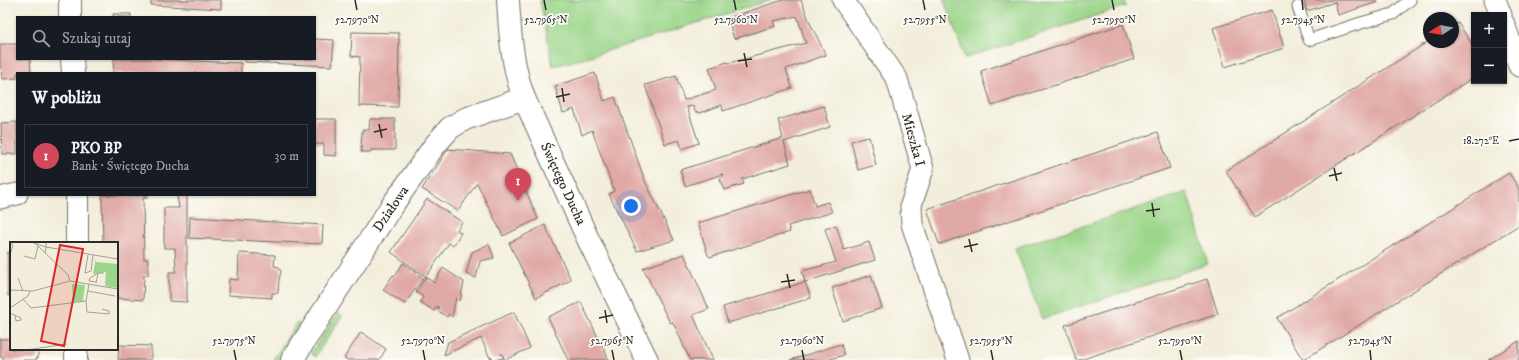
<!DOCTYPE html>
<html lang="pl">
<head>
<meta charset="utf-8">
<style>
  :root { --surface:#171b24; --page:#242831; --text:#f1f3f6; --muted:#9ea1a6; --line:#363941; --accent:#d1495b }
  body { margin:0; font-family:"IM FELL DW Pica",serif; background:var(--page); color:var(--text) }
  .controls { position:absolute; right:12px; top:12px; display:grid; overflow:hidden; border-radius:0px; box-shadow:0 1px 3px #0004 }
  .controls button { width:36px; height:36px; display:grid; place-items:center; padding:0; border:0; border-bottom:1px solid var(--line); background:var(--surface); color:var(--text); font:20px sans-serif }
  .compass { position:absolute; left:1423px; top:12px; width:36px; height:36px; border-radius:50%; background:var(--surface); box-shadow:0 1px 3px #0004; rotate:259deg }
  .you { position:absolute; left:631px; top:206px; width:14px; height:14px; margin:-10px; border:3px solid #fff; border-radius:50%; background:#1a73e8; box-shadow:0 0 0 6px #1a73e833 }
  .badge { display:grid; place-items:center; width:26px; height:26px; border-radius:50%; background:var(--accent); color:#fff; font-size:13px; font-weight:700 }
  .pin { position:absolute; translate:-50% -33px; filter:drop-shadow(0 1px 2px #0008) }
  .pin::after { content:''; position:absolute; top:21px; width:14px; height:12px; background:inherit; clip-path:polygon(0 0,100% 0,50% 100%) }
  .list { margin:0; padding:0; list-style:none }
  h2 { display:flex; justify-content:space-between; align-items:center; height:52px; margin:0; padding:0 16px; font-size:17px }
  h2 small { font-size:13px; font-weight:400; color:var(--muted) }
  .list li { display:grid; grid-template-columns:26px 1fr auto; gap:12px; align-items:center; box-sizing:border-box; height:64px; margin:0 8px 8px; padding:0 8px; border:1px solid var(--line); border-radius:0px }
  .list b { display:block; font-size:15px; white-space:nowrap }
  .list p { margin:0; font-size:13px; white-space:nowrap; color:var(--muted) }
  .list em { font-size:13px; font-style:normal; color:var(--muted) }
  .icon { flex:none; width:22px; height:22px; fill:none; stroke:currentColor; stroke-width:2; stroke-linecap:round; stroke-linejoin:round }
  .map { position:relative; flex:none; width:1519px; height:360px; overflow:hidden }
  .search { position:absolute; background:var(--surface); box-shadow:0 1px 3px #0004; left:16px; top:16px; width:300px; height:44px; display:flex; align-items:center; gap:10px; box-sizing:border-box; padding:0 14px; border-radius:0px; color:var(--muted); font-size:15px }
  .panel { position:absolute; background:var(--surface); box-shadow:0 1px 3px #0004; left:16px; top:72px; width:300px; height:124px; border-radius:0px }
  .map>svg:first-child { display:block }
</style>
</head>
<body>
<div class="map">
<svg width="1519" height="360" viewBox="0 0 1519 360">
  <rect width="100%" height="100%" fill="#fdfcf7"/>
  <filter id="ink" filterUnits="userSpaceOnUse"><feTurbulence type="fractalNoise" baseFrequency=".025" numOctaves="2"/><feDisplacementMap in="SourceGraphic" scale="8" xChannelSelector="R" yChannelSelector="G"/><feConvolveMatrix kernelMatrix="1 2 1 2 8 2 1 2 1" color-interpolation-filters="sRGB"/></filter>
  <filter id="wash" filterUnits="userSpaceOnUse"><feTurbulence type="fractalNoise" baseFrequency=".012" numOctaves="4" result="noise"/><feDisplacementMap in="SourceGraphic" scale="16" xChannelSelector="R" yChannelSelector="G"/><feGaussianBlur stdDeviation="0.9" result="paint"/><feColorMatrix in="noise" values="0 0 0 0 0 0 0 0 0 0 0 0 0 0 0 0 0 1.4 0 .05"/><feComposite in="paint" operator="in"/></filter>
  <g filter="url(#wash)">
    <rect width="100%" height="100%" fill="#f3eedb"/>
    <!-- green -->
    <path fill="#9bd68a" stroke="#63805a" d="M 540,0 L 771,0 L 578,60 L 553,66 Z
      M 944,0 L 1124,0 L 1126,6 L 965,58 Z
      M 1187,192 L 1208,264 L 1042,319 L 1015,248 Z
      M 338,313 L 342,316 L 315,357 L 311,353 Z
      M 297,323 L 302,327 L 281,360 L 273,360 Z"/>
    <g id="blocks">
      <!-- building -->
      <path fill="#e0a9a5" d="M 151,0 L 221,0 L 221,9 L 151,5 Z
        M 783,0 L 801,0 L 810,23 L 826,55 L 786,69 L 792,88 L 723,111 L 722,105 L 700,113 L 695,111 L 693,106 L 687,107 L 699,143 L 682,149 L 679,140 L 665,144 L 645,85 L 676,76 L 684,100 L 716,90 L 709,68 L 727,62 L 728,63 L 748,58 L 806,43 L 797,16 L 774,21 L 773,21 L 775,26 L 734,39 L 728,18 Z
        M 1304,0 L 1377,0 L 1378,2 L 1338,15 L 1335,2 L 1307,11 Z
        M 1272,10 L 1284,48 L 1225,67 L 1213,28 Z
        M 113,14 L 131,14 L 131,17 L 113,17 Z
        M 1458,23 L 1474,47 L 1474,77 L 1255,217 L 1226,171 L 1429,41 L 1453,42 L 1453,26 Z
        M 1123,24 L 1134,59 L 992,106 L 981,71 Z
        M 352,32 L 399,33 L 398,107 L 359,106 L 360,57 L 351,56 Z
        M 315,39 L 334,40 L 332,66 L 245,62 L 245,59 L 315,59 Z
        M 0,44 L 17,44 L 17,59 L 30,59 L 31,73 L 17,73 L 17,78 L 2,79 L 1,67 L 0,68 Z
        M 114,59 L 150,59 L 241,63 L 241,73 L 113,73 Z
        M 595,73 L 604,101 L 615,97 L 645,181 L 674,240 L 637,251 L 609,194 L 614,191 L 592,130 L 582,135 L 574,109 L 563,113 L 555,86 Z
        M 824,106 L 830,127 L 784,142 L 790,164 L 742,179 L 744,184 L 724,190 L 720,179 L 723,174 L 685,186 L 680,170 L 783,138 L 778,120 Z
        M 315,119 L 336,119 L 336,156 L 324,155 L 324,144 L 315,144 Z
        M 370,119 L 395,119 L 395,150 L 371,150 L 371,152 L 361,152 L 362,130 L 369,130 Z
        M 17,122 L 17,154 L 2,154 L 1,123 Z
        M 1158,132 L 1170,168 L 939,244 L 927,209 Z
        M 869,137 L 876,165 L 858,170 L 851,141 Z
        M 448,149 L 510,154 L 538,219 L 503,236 L 477,183 L 458,211 L 422,189 Z
        M 1509,173 L 1519,189 L 1519,225 L 1303,360 L 1277,318 Z
        M 810,189 L 815,206 L 828,202 L 832,212 L 788,226 L 790,232 L 710,257 L 708,255 L 698,223 Z
        M 102,195 L 148,195 L 148,198 L 143,198 L 144,259 L 148,259 L 148,275 L 144,275 L 143,300 L 117,298 L 117,243 L 103,243 Z
        M 177,195 L 187,195 L 187,302 L 169,301 L 169,272 L 176,272 L 175,248 L 164,248 L 164,208 L 179,208 Z
        M 427,199 L 462,222 L 457,230 L 461,233 L 453,246 L 449,243 L 426,277 L 391,252 Z
        M 190,217 L 323,225 L 322,244 L 189,238 Z
        M 545,225 L 571,280 L 536,298 L 509,243 Z
        M 836,225 L 844,250 L 869,242 L 875,260 L 805,282 L 811,298 L 728,323 L 723,307 L 805,282 L 802,271 L 836,262 L 825,229 Z
        M 489,244 L 494,258 L 480,261 L 476,278 L 466,274 L 472,252 Z
        M 8,252 L 11,252 L 11,296 L 8,296 Z
        M 239,253 L 275,255 L 274,266 L 279,267 L 281,272 L 279,279 L 278,293 L 272,293 L 272,298 L 228,295 L 229,279 L 238,280 Z
        M 684,254 L 709,309 L 693,315 L 713,360 L 690,360 L 673,322 L 670,323 L 643,268 Z
        M 403,263 L 423,278 L 405,304 L 383,290 L 393,275 L 395,276 Z
        M 443,268 L 464,282 L 460,301 L 456,298 L 452,317 L 449,314 L 447,317 L 437,310 L 439,308 L 437,306 L 434,311 L 420,302 L 423,297 L 416,292 L 426,277 L 434,283 Z
        M 871,275 L 882,308 L 843,321 L 832,288 Z
        M 1207,279 L 1218,314 L 1080,360 L 1076,360 L 1065,325 Z
        M 581,302 L 609,360 L 568,360 L 548,317 Z
        M 514,312 L 530,348 L 505,360 L 501,353 L 504,358 L 493,360 L 492,357 L 490,358 L 481,338 L 444,355 L 448,342 Z
        M 361,332 L 386,349 L 379,360 L 348,360 L 344,358 Z
        M 0,339 L 11,339 L 11,349 L 38,349 L 38,358 L 36,358 L 36,360 L 3,360 L 3,357 L 0,357 Z
        M 1519,341 L 1519,360 L 1488,360 Z
        M 841,344 L 844,355 L 828,360 L 790,360 Z
        M 119,345 L 151,346 L 151,360 L 118,360 Z"/>
    </g>
  </g>
  <g filter="url(#ink)">
    <use href="#blocks" fill-opacity="0" stroke="#716f69" stroke-width="1"/>
    <g fill="none" stroke-linecap="round" stroke-linejoin="round">
      <defs>
        <path id="service" d="M 1298,7 L 1309,40 L 1361,23 L 1393,14 L 1410,0"/>
        <path id="minor" d="M 843,0 L 897,79 L 923,169 L 911,205 L 912,224 L 958,360
          M 1495,0 L 1501,15
          M 1504,24 L 1519,66
          M 0,198 L 17,194"/>
        <path id="tertiary" d="M 70,0 L 70,17
          M 72,59 L 73,73
          M 524,98 L 587,237 L 647,360
          M 77,195 L 77,243
          M 76,360 L 76,349"/>
        <path id="secondary" d="M 292,360 L 391,207 L 435,145 L 450,128 L 465,119 L 524,98 C 512,66 510,34 508,0"/>
      </defs>
      <!-- service casing -->
      <use href="#service" stroke="#716f69" stroke-width="13"/>
      <!-- minor casing -->
      <use href="#minor" stroke="#716f69" stroke-width="23"/>
      <!-- tertiary casing -->
      <use href="#tertiary" stroke="#716f69" stroke-width="24"/>
      <!-- secondary casing -->
      <use href="#secondary" stroke="#716f69" stroke-width="24"/>
      <!-- service -->
      <use href="#service" stroke="#fff" stroke-width="11"/>
      <!-- minor -->
      <use href="#minor" stroke="#fff" stroke-width="21"/>
      <!-- tertiary -->
      <use href="#tertiary" stroke="#fff" stroke-width="22"/>
      <!-- secondary -->
      <use href="#secondary" stroke="#fff" stroke-width="22"/>
    </g>
  </g>
  <!-- ticks -->
  <path fill="none" stroke="#2b2b2b" stroke-width="1.5" d="M 355,0 L 357,10M 544,0 L 546,10M 734,0 L 736,10M 923,0 L 925,10M 1112,0 L 1114,10M 1302,0 L 1303,10M 744,53 L 747,67M 738,61 L 752,59M 562,88 L 564,102M 556,97 L 570,94M 379,124 L 382,138M 374,132 L 387,129M 1509,141 L 1519,139M 1334,168 L 1337,181M 1329,176 L 1342,173M 1152,203 L 1154,217M 1146,211 L 1160,209M 969,239 L 972,252M 964,247 L 978,244M 787,274 L 790,288M 781,282 L 795,280M 605,310 L 607,323M 599,318 L 613,315M 234,350 L 236,360M 423,350 L 425,360M 612,350 L 614,360M 802,350 L 804,360M 991,350 L 993,360M 1180,350 L 1182,360M 1370,350 L 1371,360"/>
  <g text-anchor="middle" dominant-baseline="central" stroke-width="3.5" stroke-linejoin="round" paint-order="stroke">
    <!-- street labels -->
    <g font-size="14" fill="#2b2b2b" stroke="#fdfcf7">
      <text transform="translate(913 140) rotate(75)">Mieszka I</text>
      <text transform="translate(563 184) rotate(65)">Świętego Ducha</text>
      <text transform="translate(391 209) rotate(-56)">Działowa</text>
    </g>
  </g>
  <!-- overview -->
  <g transform="translate(10 242)">
    <rect width="108" height="108" fill="#f3eedb"/>
    <path d="M 86,16 L 86,20 L 108,22 L 108,46 L 95,44 L 96,30 L 83,32 ZM 62,42 L 75,43 L 73,59 L 63,60 Z" fill="#9bd68a"/>
    <path fill="none" stroke="#a3a095" stroke-width="1" d="M 21,0 L 36,5 L 35,11M 36,0 L 36,5 L 108,17M 26,2 L 58,33 L 60,39 L 108,47M 0,13 L 3,3 L 0,1M 78,13 L 75,31 L 81,29 L 83,13M 14,14 L 25,17 L 28,4M 8,36 L 13,49M 86,40 L 79,39 L 80,36 L 88,31M 86,41 L 88,31 L 94,31M 79,42 L 76,59 L 77,70 L 99,72 L 99,69 L 92,67M 0,48 L 23,49 L 60,39M 78,49 L 105,54M 13,57 L 21,66 L 76,59M 0,66 L 18,54 L 20,49M 0,71 L 11,76 L 11,78 L 6,79 L 5,73M 16,108 L 57,102"/>
    <path fill="#d62828" fill-opacity="0.15" stroke="#d62828" stroke-width="2" d="M 50,3 L 73,7 L 54,104 L 31,99 Z"/>
    <rect width="108" height="108" fill="none" stroke="#2b2b2b" stroke-width="2"/>
  </g>
  <g font-size="10" text-anchor="middle" fill="#2b2b2b" stroke="#fdfcf7" stroke-width="3.5" stroke-linejoin="round" paint-order="stroke">
    <text x="357" y="23">52.7970°N</text>
    <text x="546" y="23">52.7965°N</text>
    <text x="736" y="23">52.7960°N</text>
    <text x="925" y="23">52.7955°N</text>
    <text x="1114" y="23">52.7950°N</text>
    <text x="1303" y="23">52.7945°N</text>
    <text x="1481" y="144">18.272°E</text>
    <text x="234" y="344">52.7975°N</text>
    <text x="423" y="344">52.7970°N</text>
    <text x="612" y="344">52.7965°N</text>
    <text x="802" y="344">52.7960°N</text>
    <text x="991" y="344">52.7955°N</text>
    <text x="1180" y="344">52.7950°N</text>
    <text x="1370" y="344">52.7945°N</text>
  </g>
</svg>
<div class="controls">
<button>+</button>
<button>−</button>
</div>
<svg class="compass" viewBox="-18 -18 36 36"><path d="M0-13l5 13h-10z" fill="#e53935"/><path d="M0 13l5-13h-10z" fill="#9ea1a6"/></svg>
<div class="you"></div>
<div class="pin badge" style="left:518px;top:201px">1</div>
<div class="search"><svg class="icon" aria-label="search" viewBox="0 0 24 24"><circle cx="10" cy="10" r="6"/><path d="M15 15l6 6"/></svg>Szukaj tutaj</div>
<section class="panel">
<h2>W pobliżu<small></small></h2>
<ul class="list">
<li><span class="badge">1</span><div><b>PKO BP</b><p>Bank · Świętego Ducha</p></div><em>30 m</em></li>
</ul>
</section>
</div>
</body>
</html>
